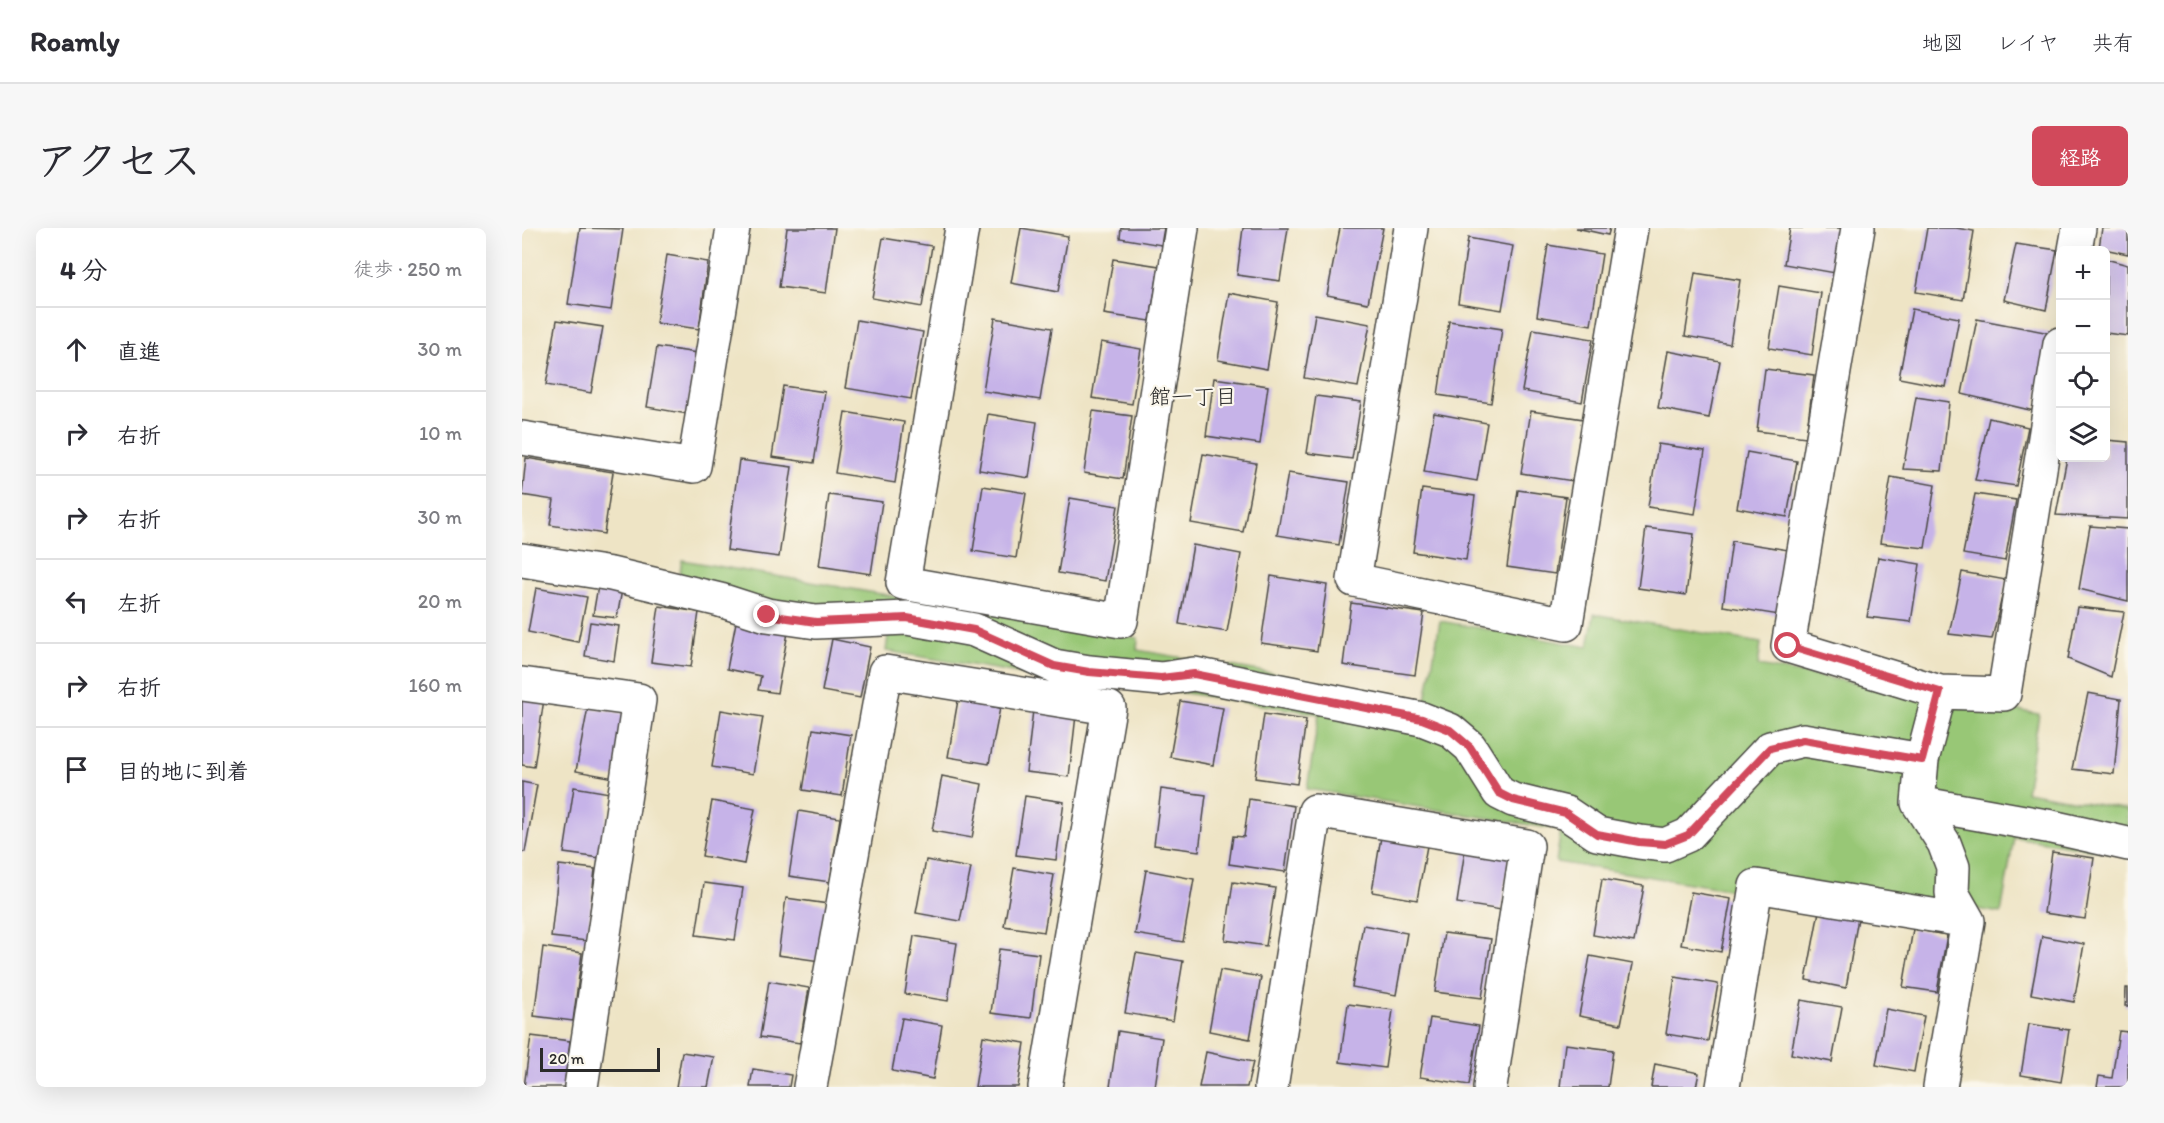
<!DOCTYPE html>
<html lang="ja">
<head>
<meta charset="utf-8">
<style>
  :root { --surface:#fff; --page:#f7f7f7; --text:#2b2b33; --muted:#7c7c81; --line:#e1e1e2; --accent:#d1495b }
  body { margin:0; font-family:Itim,"Klee One",sans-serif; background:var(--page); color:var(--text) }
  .controls { position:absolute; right:18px; top:18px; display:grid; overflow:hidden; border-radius:9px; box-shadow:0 6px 24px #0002 }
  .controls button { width:54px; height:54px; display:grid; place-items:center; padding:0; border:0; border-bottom:2px solid var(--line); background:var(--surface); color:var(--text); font:30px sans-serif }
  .scale { position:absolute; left:18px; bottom:15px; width:120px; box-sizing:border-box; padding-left:6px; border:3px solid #2b2b2b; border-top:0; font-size:16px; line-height:21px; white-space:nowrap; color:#2b2b2b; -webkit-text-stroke:4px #fbf7ec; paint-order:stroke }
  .stop { position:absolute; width:18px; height:18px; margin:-14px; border:4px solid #d1495b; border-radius:50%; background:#fff }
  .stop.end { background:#d1495b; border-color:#fff; box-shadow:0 2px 6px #0008 }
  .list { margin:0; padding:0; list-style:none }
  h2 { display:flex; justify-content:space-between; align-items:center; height:78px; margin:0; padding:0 24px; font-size:26px }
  h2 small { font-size:20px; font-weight:400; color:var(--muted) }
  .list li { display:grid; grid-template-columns:39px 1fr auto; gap:18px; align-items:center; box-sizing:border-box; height:84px; padding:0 24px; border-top:2px solid var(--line) }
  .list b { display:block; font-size:22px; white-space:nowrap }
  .list em { font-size:20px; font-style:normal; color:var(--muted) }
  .icon { flex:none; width:33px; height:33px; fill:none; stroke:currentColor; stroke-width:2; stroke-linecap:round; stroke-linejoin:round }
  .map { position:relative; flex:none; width:1606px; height:859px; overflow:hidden; border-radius:9px }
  header { display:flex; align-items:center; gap:36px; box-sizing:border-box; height:84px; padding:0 30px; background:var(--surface); border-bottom:2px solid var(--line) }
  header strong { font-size:28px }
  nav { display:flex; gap:33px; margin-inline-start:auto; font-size:21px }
  .intro { display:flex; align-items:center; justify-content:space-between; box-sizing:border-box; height:144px; padding:0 36px }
  h1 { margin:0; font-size:42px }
  .button { padding:15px 27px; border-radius:9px; background:var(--accent); color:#fff; font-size:21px; font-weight:700 }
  main { display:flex; gap:36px; padding:0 36px }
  aside { flex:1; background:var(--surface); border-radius:9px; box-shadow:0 6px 24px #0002 }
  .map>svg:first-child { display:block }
</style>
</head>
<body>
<header>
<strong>Roamly</strong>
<nav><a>地図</a><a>レイヤ</a><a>共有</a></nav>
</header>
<div class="intro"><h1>アクセス</h1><a class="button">経路</a></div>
<main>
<aside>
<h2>4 分<small>徒歩 · 250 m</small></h2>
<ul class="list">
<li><svg class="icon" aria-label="ahead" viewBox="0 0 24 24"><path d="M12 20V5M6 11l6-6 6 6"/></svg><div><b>直進</b></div><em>30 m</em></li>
<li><svg class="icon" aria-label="right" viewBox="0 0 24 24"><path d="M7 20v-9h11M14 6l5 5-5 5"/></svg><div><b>右折</b></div><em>10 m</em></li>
<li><svg class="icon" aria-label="right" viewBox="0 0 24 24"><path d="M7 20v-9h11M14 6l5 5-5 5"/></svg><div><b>右折</b></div><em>30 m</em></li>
<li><svg class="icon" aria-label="left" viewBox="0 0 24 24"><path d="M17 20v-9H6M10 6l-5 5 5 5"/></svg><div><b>左折</b></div><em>20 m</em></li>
<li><svg class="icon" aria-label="right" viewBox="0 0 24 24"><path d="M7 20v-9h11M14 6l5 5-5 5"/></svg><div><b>右折</b></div><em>160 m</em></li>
<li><svg class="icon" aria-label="arrive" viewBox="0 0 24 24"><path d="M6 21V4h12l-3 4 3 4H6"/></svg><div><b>目的地に到着</b></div></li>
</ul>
</aside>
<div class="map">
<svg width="1606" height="859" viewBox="0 0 1606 859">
  <rect width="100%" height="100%" fill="#fbf7ec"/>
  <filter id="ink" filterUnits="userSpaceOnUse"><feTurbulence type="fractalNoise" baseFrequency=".0167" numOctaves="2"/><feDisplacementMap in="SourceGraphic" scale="12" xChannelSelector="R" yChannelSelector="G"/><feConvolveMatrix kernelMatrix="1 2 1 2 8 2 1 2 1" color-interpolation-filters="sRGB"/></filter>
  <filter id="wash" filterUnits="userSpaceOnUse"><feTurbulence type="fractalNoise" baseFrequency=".008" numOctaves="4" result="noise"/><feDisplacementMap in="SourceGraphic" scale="24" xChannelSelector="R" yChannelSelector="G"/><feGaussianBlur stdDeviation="1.35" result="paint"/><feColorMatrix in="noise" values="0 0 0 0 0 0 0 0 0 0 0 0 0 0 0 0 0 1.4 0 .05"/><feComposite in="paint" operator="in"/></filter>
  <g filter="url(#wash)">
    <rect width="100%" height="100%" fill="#eee4c5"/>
    <path fill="#98c776" stroke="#627950" stroke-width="1.5" d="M160,332l456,78 -1,12 289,50 14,-79 148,26 6,-33 167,29 -3,23 281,48 -13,78 102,18v45l-114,-18 -13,76 -257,-41 -4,19 -184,-29 5,-32 -254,-41 12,-75 -197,-31 -2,7 -234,-39 2,-15 -366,-61 157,2z"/>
    <g id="blocks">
      <path fill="#c6b3e8" d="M58,0l43,1 -12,81 -43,-6z
        M265,0h48l-9,65 -47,-6z
        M499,0l47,8 -10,56 -47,-9z
        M599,0h43l-3,17 -41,-7z
        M721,0h45l-8,53 -43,-6z
        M818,0h43l-15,75 -41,-8z
        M1054,0h34l-2,7z
        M1268,0h52l-7,45 -51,-9z
        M1405,0h29l18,3 -11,69 -47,-8z
        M1580,0h26v26l-29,-6z
        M361,10l49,8 -10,61 -50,-9z
        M946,10l45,8 -11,64 -44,-7z
        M1494,16l41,6 -11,60 -42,-10z
        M1026,17l54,9 -11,71 -54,-9z
        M145,27l41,7 -9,67 -43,-6z
        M591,31l46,7 -9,55 -46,-7z
        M1584,31l22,6v71l-22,-3z
        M1173,45l45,7 -10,64 -45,-8z
        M1257,58l42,7 -9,62 -43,-7z
        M707,65l49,9 -11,67 -49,-9z
        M1390,81l47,9 -13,69 -47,-9z
        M793,86l55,10 -12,63 -54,-9z
        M473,90l57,10 -12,72 -57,-9z
        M1455,91l73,14 -16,78 -72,-17z
        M35,92l46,7 -12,66 -45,-8z
        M335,92l66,12 -12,67 -66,-11z
        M927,93l53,8 -11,74 -53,-8z
        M1011,101l60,10 -11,63 -60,-11z
        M579,114l40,7 -9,55 -40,-6z
        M135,119l40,6 -10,61 -40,-7z
        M1146,123l52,10 -11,57 -51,-10z
        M1243,141l49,6 -8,62 -49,-6z
        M692,150l54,8 -8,58 -54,-8z
        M261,158l42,6 -11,71 -42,-6z
        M794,168l45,6 -9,57 -45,-6z
        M1394,169l33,5 -7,69 -39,-2z
        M571,183l39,5 -9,63 -39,-6z
        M1009,183l52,8 -10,62 -52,-8z
        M323,184l59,10 -9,61 -60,-10z
        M912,185l53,10 -10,58 -53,-9z
        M466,186l49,8 -8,56 -50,-8z
        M1467,190l39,9 -12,59 -41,-6z
        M1584,212l22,2v77l-72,-4 11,-57h39z
        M1136,216l47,7 -10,63 -47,-7z
        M1225,224l50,9 -10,56 -50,-9z
        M681,226l53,9 -13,69 -52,-9z
        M4,230l87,14 -9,62 -54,-9 4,-25 -32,-5z
        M217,232l53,7 -13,90 -52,-7z
        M766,245l61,9 -10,63 -62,-10z
        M1369,249l44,8 -10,63 -45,-5z
        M461,258l43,7 -10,65 -43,-7z
        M900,261l53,7 -9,64 -53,-8z
        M996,262l48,7 -11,77 -48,-7z
        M1453,266l41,6 -11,61 -42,-7z
        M307,267l53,7 -11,72 -52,-8z
        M548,270l48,8 -13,75 -47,-8z
        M1568,298l38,3v72l-49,-12z
        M1124,300l48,6 -8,61 -48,-7z
        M1210,313l57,9 -10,65 -56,-9z
        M671,317l48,9 -14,78 -48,-8z
        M1356,329l42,7 -9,58 -44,-5z
        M1440,344l44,8 -14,59 -43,-5z
        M749,348l56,9 -10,66 -56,-8z
        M77,352l24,4 -6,34 -24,-3z
        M14,360l51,9 -9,45 -50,-10z
        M829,375l73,10 -9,62 -72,-10z
        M137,378l40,6 -8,55 -40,-5z
        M1555,379l47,5 -13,65 -43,-18z
        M215,389l52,10 -12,66 -19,-3 3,-14 -34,-7z
        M68,394l29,4 -5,35 -29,-5z
        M310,411l38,8 -10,51 -38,-7z
        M1566,465l33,6 -7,75 -42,-5z
        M0,467l22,4 -10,68 -12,-2z
        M436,472l42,8 -11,56 -41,-7z
        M658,473l43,7 -10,57 -43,-8z
        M66,479l38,7 -12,64 -38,-7z
        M199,482l42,7 -10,57 -41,-7z
        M511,482l43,5 -7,62 -43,-5z
        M742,486l42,6 -9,64 -42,-6z
        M291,501l38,6 -9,61 -39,-6z
        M420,548l40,8 -10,54 -40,-7z
        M0,554l15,3 -12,67h-3z
        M52,559l36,6 -10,65 -36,-5z
        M639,561l45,6 -7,56 -45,-6z
        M503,568l39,6 -8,58 -40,-5z
        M727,571l45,7 -9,66 -56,-8 4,-28 11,1z
        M190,573l43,8 -11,55 -42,-8z
        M277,583l41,7 -10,64 -41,-6z
        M859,609l46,9 -10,54 -45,-8z
        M944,615l44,7 -9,60 -44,-7z
        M1530,624l42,6 -9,61 -41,-6z
        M404,632l45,8 -11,53 -44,-8z
        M37,637l36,4 -8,72 -36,-4z
        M492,640l40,7 -10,57 -40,-6z
        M624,642l48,9 -11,63 -48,-8z
        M1080,651l42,7 -10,56 -41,-7z
        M711,654l42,6 -9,58 -41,-6z
        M182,655l39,5 -8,52 -39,-5z
        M1169,664l40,7 -10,53 -40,-7z
        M264,670l42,6 -8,57 -42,-6z
        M1297,683l39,7 -12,70 -40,-8z
        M841,697l44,8 -11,62 -44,-8z
        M1391,701l34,6 -10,57 -34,-5z
        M922,705l47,6 -9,59 -47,-6z
        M392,708l43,7 -9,58 -43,-7z
        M1520,708l42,8 -10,58 -43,-8z
        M21,719l39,6 -9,68 -39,-5z
        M477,721l40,5 -8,64 -40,-5z
        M614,725l47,8 -10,60 -48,-8z
        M1068,728l43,8 -12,60 -42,-8z
        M698,742l41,7 -11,62 -41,-8z
        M1153,749l43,7 -10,57 -42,-7z
        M247,753l40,7 -9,55 -40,-6z
        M1604,760h2v18h-3z
        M1279,772l41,7 -10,55 -41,-8z
        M826,776l45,6 -8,58 -45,-6z
        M1364,781l38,7 -10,56 -38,-7z
        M380,790l40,7 -9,54 -41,-8z
        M908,790l49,8 -10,59 -49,-8z
        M1507,796l40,6 -8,52 -40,-7z
        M596,803l44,7 -7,49h-45z
        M1597,803l9,1v55h-31l2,-11 13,2z
        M9,808l39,5 -6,46h-40z
        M461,808l42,7 -7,44h-43z
        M1043,816l48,6 -5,37h-48z
        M160,824l32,5 -6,30h-32z
        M684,824l47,10 -6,25h-48z
        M1133,836l44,9 -3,14h-45z
        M231,841l38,6 -2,12h-39z"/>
    </g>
  </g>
  <g filter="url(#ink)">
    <use href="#blocks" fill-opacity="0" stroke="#484742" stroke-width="1.5"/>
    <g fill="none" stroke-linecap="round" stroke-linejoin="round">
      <g stroke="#484742" stroke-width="36">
        <path id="minor" d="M440,0l-59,355 218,38 61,-393
          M889,0l-57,352 212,44 65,-396
          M1336,0l-70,418 152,46 64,2 56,-350
          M1553,22l4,-22
          M0,210l172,28 39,-238
          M0,332l89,14 109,26 47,15 49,7 91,-4 67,12 80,36 35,6 72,7 33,-5 228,45 28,11 20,17 29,46 14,7 53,13 31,21 42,8 26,3 23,-10 82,-87 33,-8 119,20
          M0,456l117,16 -58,387
          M1418,464l-18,68 -4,43 26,40 9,24 -1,26 16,28
          M1396,575l134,24 76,17
          M288,859l75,-415 224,36 -64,379
          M749,859l44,-276 212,35 -37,241
          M1201,859l33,-201 212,35 -28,166"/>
      </g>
      <use href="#minor" stroke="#fff" stroke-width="33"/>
    </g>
  </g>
  <g fill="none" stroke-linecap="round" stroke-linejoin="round" filter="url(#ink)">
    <path stroke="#d1495b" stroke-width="8" d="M245,387l49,7 91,-4 67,12 80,36 35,6 72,6 33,-4 228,45 28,11 20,17 29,46 14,7 53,13 31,21 42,8 26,2 23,-9 82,-87 33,-8 119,20 18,-68 -152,-46"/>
  </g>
  <g text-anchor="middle" stroke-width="4.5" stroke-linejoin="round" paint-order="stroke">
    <g font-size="22" fill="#2b2b2b" stroke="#fbf7ec">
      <text x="671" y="176">館一丁目</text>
    </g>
  </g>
</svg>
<div class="controls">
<button>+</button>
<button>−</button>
<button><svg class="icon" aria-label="locate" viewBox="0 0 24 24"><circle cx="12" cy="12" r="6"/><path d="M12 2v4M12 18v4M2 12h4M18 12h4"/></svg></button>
<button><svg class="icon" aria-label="layers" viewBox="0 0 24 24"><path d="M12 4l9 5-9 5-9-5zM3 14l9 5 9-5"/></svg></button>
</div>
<div class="scale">20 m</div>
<div class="stop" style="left:1266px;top:418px"></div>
<div class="stop end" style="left:245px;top:387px"></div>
</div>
</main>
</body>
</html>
